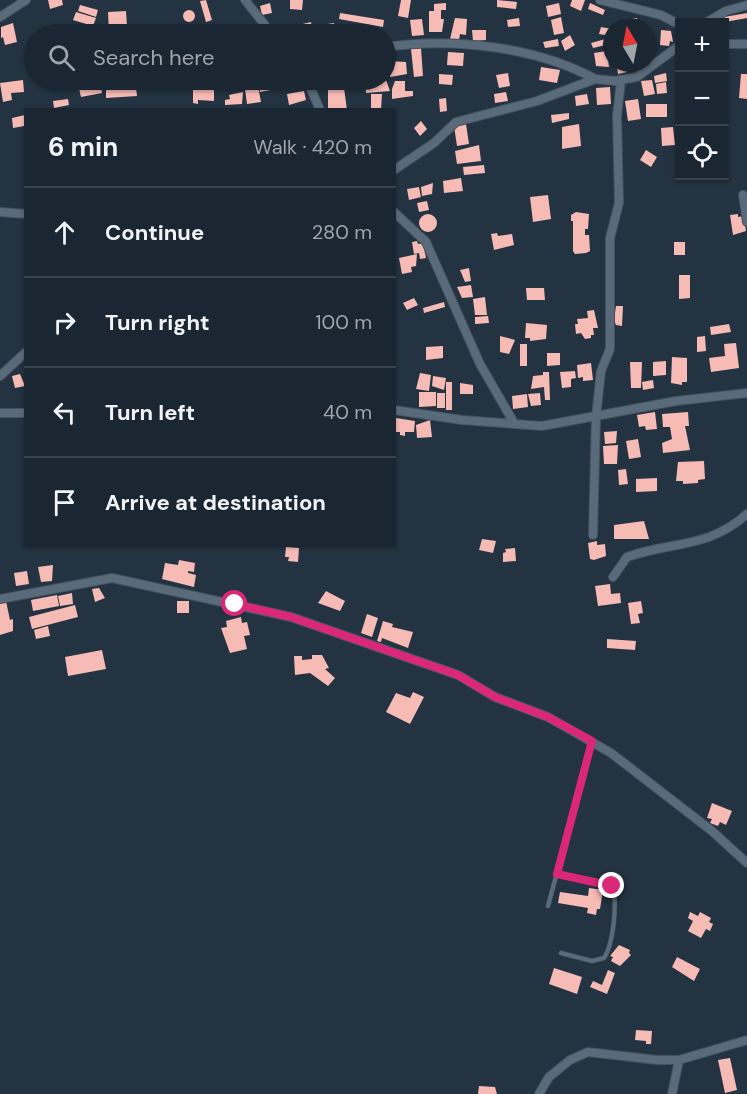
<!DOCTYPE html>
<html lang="en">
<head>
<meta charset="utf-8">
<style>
  :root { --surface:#1a2631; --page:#232e39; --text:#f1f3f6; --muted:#9fa5ab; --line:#38434d }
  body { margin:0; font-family:"DM Sans",sans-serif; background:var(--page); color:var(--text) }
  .controls { position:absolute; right:18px; top:18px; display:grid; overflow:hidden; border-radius:0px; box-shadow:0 2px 4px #0004 }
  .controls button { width:54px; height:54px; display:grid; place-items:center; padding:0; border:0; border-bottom:2px solid var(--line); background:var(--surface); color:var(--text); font:30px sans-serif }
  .compass { position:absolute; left:603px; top:18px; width:54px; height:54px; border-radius:50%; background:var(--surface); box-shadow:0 2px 4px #0004; rotate:350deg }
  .stop { position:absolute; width:18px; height:18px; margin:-14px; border:4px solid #db2777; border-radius:50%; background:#fff }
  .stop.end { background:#db2777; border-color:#fff; box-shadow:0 2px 6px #0008 }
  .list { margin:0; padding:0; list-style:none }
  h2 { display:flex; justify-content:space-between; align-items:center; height:78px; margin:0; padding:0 24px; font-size:26px }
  h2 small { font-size:20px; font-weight:400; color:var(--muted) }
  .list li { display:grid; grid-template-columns:39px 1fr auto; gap:18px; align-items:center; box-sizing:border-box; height:90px; padding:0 24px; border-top:2px solid var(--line) }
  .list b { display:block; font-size:22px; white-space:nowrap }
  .list em { font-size:20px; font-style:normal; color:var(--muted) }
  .icon { flex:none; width:33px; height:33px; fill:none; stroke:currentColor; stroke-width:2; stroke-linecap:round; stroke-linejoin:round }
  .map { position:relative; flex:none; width:747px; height:1094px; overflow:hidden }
  .search { position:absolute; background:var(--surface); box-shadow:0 2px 4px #0004; left:24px; top:24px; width:372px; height:66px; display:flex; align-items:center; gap:15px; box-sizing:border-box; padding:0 21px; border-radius:33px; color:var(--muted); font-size:22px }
  .panel { position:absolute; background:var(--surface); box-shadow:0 2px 4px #0004; left:24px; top:108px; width:372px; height:438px; border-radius:0px }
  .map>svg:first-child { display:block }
</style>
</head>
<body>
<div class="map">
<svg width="747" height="1094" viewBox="0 0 747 1094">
  <rect width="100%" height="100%" fill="#233341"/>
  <path fill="#f7bbb5" d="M48,0h14l1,5 -13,4z
    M206,0l6,20 -6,2 -6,-21z
    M290,0h13l-1,10 -12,-1z
    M401,0h10l-3,18 -10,-2z
    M497,0l20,2 -1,7 -19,-2z
    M572,0h13l-4,11 -11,-5z
    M270,3l2,10 -10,2 -2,-9z
    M446,3v7h-5v9h3l-2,13h-13v-21h5v-7z
    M559,3l2,11 -13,3 -2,-11z
    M590,3l15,7 -2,5 -15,-6z
    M80,5l18,5 -2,7 -18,-6z
    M183 16a6 6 0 1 1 12 0a6 6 0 1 1-12 0Z
    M126,11l1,15h-3v5l-15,2 -1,-21z
    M76,12l20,6 -3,8 -20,-6z
    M340,13l44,7 -1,7 -44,-8z
    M747,13v5l-22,4 -1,-5z
    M561,17l3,16 -10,2 -3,-15z
    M455,18l12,1 -1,16 -6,-1 -1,6 -9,-1z
    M519,18l1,8 -12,1 -1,-7z
    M637,18l1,6h-4l1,3h-11l-1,-8z
    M422,19l2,16 -12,1 -2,-16z
    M311,22l2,12h-25l-1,-3 7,-1v-4z
    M13,23l4,19 -12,3 -2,-8 -2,1v-11z
    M334,23l2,10 -5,1 -1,-4 -15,4 -1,-8z
    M601,27l11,2v7l-13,-2z
    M472,30h14v10l-13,1z
    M661,30l10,1 2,11 -3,-1 -1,5 -9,-1z
    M570,35l5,10 -10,6 -4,-10z
    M609,38l1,6 -17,4 -2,-5z
    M558,39l1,7 -14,2 -2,-6z
    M421,48l2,28 -9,1 -3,-28z
    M607,51l2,16 -13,-1 -2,-13z
    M448,52l16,1 -1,13 -16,-1z
    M388,61l18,1 1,12 -17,3z
    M620,63h19v2l-13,3 1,4 -9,2 -1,-7 3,-1z
    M541,67l19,3 -3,13 -18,-3z
    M508,73l2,13 -11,2 -3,-13z
    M666,73l1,8 -12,2 -1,-7z
    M439,74l14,1 -1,10 -13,-1z
    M741,74h6v25l-8,-1z
    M23,80l1,12 -13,1 1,7 -9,2 -3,-19z
    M77,80h23l2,13 -21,4z
    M114,80h30v7l-30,1z
    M258,80h21l2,8 -21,4z
    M318,80h24l1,5 -23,4z
    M365,80h21l4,11 -24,2z
    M652,80l3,14 -11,2 -3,-15z
    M395,81h10v10h8v5l-21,3v-10z
    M666,82l1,11 -10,1 -1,-10z
    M258,86l3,16 -14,2 -2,-15z
    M610,87l1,17 -14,1 -1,-17z
    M136,88l1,8 -31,2v-8z
    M207,88h7v13l-16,-1v4l-5,-1v-13h13z
    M344,88l3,22 -19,-2v-18z
    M304,91l2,9 -17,5 -2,-11z
    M243,92l-1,12 -17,1v-5l5,-1 -1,-4z
    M506,92l2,9 -13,2 -1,-9z
    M371,94h11l-1,16h-10z
    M587,94l2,10 -13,2 -1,-10z
    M446,98l1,13 -7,1 -1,-13z
    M68,99l1,6 -15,3 -1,-7z
    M638,99l3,20 -13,2 -3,-20z
    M646,104h21v13h-21z
    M569,113v6l-17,4 -1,-8z
    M25,115l-1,11 -11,2 -1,-10z
    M421,121l6,8 -7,7 -6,-8z
    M466,124l3,20 -12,2 -3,-20z
    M579,124l2,22 -19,3v-22z
    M673,127l2,18 -13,1 -1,-18z
    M479,145l2,16 -24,3 -2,-13z
    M646,150l11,7 -6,10 -11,-7z
    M484,165l1,8 -21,2 -1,-8z
    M461,178l2,13 -19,2 -1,-12z
    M433,183l-1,11 -10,2 -1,-9z
    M419,187l2,10 -12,3 -2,-11z
    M548,195l3,24 -18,3 -3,-25z
    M427,201l2,9 -10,2 -2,-9z
    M576,212l13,2 -1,15h-3v6h4l1,16 -4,2 -11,1 -2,-3v-30h-2v-6z
    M738,214v3l6,-1 2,15 -13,4 -3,-20z
    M419 223a9 9 0 1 1 18 0a9 9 0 1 1-18 0Z
    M497,233l1,3 14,-2 2,11 -20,5 -3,-16z
    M417,241l1,3 5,-1 3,15 -6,1 -1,-6 -5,1 -2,-12z
    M674,242h11v13h-11z
    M417,254l-1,12 -5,1 1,5 -10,2 -3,-16z
    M469,268l2,13 -6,1 -5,-12z
    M679,275h11v23l-11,1z
    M471,285l2,12 -11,1 -5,-11z
    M526,288h18l1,12h-18z
    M485,297l2,18h-12l-2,-16z
    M414,298l4,7 -11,5 -4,-7z
    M444,302l1,5 -21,6 -1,-5z
    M616,306h7l-1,20 -6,-1 -2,-5z
    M594,310l4,18h-5l1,7h-3v3l-6,1 -4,-6 -5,1 -1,-10h3l-1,-5 11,-1 -1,-7z
    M488,316l1,7 -14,1v-7z
    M526,323l21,2 -1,14 -16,2v-3h-5z
    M729,324l2,8 -20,3 -1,-8z
    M500,336l8,2 -2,9 2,-9 7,2 -6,14 -9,-2z
    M705,336l1,15 -9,1v-15z
    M736,343l3,25 -28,4 -2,-14 16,-2 -1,-12z
    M520,344h7v22h-7z
    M443,346v12l-17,2v-13z
    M547,353h13v12l-13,1z
    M672,357l15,1v24h-5v3l-11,-2z
    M666,361v14l-13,1v-14z
    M630,362h12l-1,26h-10z
    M591,363l2,17 -10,1v-4l-5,1 -1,-13z
    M575,371l1,7 -5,1v8l-9,1 -2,-16z
    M543,372h6l1,28h-5l-1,-13 -13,2 2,-13 10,-1z
    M420,373l11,2 -2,16 -13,-2z
    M20,374l5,12 -10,2 -3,-12z
    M433,376l13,2 -2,12 -12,-4z
    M653,380l1,8 -11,2 -1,-8z
    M446,382h6v28h-6z
    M460,383l13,2v9h-13z
    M419,392h17v14l-17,1z
    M437,393h8v15h-8z
    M540,393l1,12 -10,1 -3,-12z
    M527,394l1,13 -15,2 -1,-13z
    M655,412l2,17 -11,1 -1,-4 -6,1 -2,-12z
    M688,412l1,14h-4l5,24 -27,3 -1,-10 10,-4 -2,-12h-7l-1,-13z
    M396,418l19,3 -1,11h-9v4l-5,-1v-3h-5z
    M430,420l2,17 -15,1 -1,-13z
    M617,431l-1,12 -11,1 -1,-12z
    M638,439l3,18 -12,2 -3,-18z
    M618,445l-1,19h-13l-1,-18z
    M704,461l1,18 -7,1v3l-15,1v-3h-7l2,-19z
    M626,469l2,15 -9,1 -1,-15z
    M657,478v13l-21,1v-13z
    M644,521l5,18h-35v-14z
    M482,539l14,2 -3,12 -14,-3z
    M597,541v4l8,-1 1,12 -12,4 -4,-1 -2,-16z
    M286,547l13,1 -1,14 -10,-1 1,-4h-4z
    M515,548l1,13 -13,1v-9l3,-1 -1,-3z
    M179,560l16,3 -1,9 -6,-1v2l8,2 -2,12 -32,-8 3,-16 13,2z
    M53,565l-1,16 -11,1 -3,-15z
    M27,571l2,13 -13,2 -2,-13z
    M610,584l1,10 9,-1 1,10 -23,3 -3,-20z
    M99,588l6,10 -10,4 -3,-13z
    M326,591l19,10 -5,10 -22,-8z
    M72,593l1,11 -13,2 -2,-10z
    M57,595l2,11 -26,5 -2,-11z
    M6,601l4,19 3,-1v12l-13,4v-32z
    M177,601h12v12h-12z
    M641,601l2,12 -5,1 2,9 -9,1 -3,-21z
    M75,605l3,12 -46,12 -3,-12z
    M367,614l11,4 -6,19 -11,-4z
    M241,617l1,6 5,-1 3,13 -6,1 3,13 -17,4 -9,-25 6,-1 -1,-6z
    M383,621l10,3 -1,3 21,5 -5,16 -26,-10 -1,4 -4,-1z
    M48,626l2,10 -14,3 -2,-9z
    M607,639l29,2 -1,9 -28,-2z
    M102,650l4,19 -38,7 -3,-19z
    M312,655h10l7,13 -4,1 10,9 -7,8 -18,-13 -15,2 -1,-19h8v4l10,-1z
    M413,692l11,5 -14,27 -24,-12 10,-19 14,5z
    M712,803l20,8 -6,14 -6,-3 -2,4 -8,-3 2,-4 -5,-1z
    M589,888l14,2 -3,19h-3l-1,6 -9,-2 1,-5 -30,-5 2,-11 28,4z
    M690,912l8,4 2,-4 11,6 -2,4 4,2 -3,7 -4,-2 -5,9 -13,-7 5,-10 -5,-3z
    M619,945l11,5 -1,3 2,2 -11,11 -9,-5 2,-4 -3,-1z
    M677,957l23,12 -6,12 -22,-14z
    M554,968l28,9 -5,17 -28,-10z
    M608,970l7,3 -8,21 -17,-7 3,-6 9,4z
    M636,1030l16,1 -1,13h-5v-3l-11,-1z
    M730,1058l7,32 -12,3 -7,-33z
    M479,1086l16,1 2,7h-19z"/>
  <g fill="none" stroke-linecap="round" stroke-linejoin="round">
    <g stroke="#45525e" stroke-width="5">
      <path id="service" d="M557,874l51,9 4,3c6,16 1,59 -8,72l-12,3 -31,-8
        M548,906l44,-164"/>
    </g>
    <g stroke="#45525e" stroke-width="10">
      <path id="minor" d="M245,0l27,34
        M600,0l61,15 19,10
        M0,17l26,-17
        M707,22l19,-11 21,-6
        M724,44h23
        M386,47c65,-10 151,0 209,32
        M307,80l13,30
        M394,170l40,-27 22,-21 81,-21 58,-22 20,2 22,-4 43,-32
        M743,195l4,27
        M0,212l26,2
        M394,212l32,30 54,122 34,59
        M0,376l26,-24
        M394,410l68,10 80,6 134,-25 71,-8
        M0,413h26
        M593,535l3,-118 5,-46 9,-22v-111l9,-35 -2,-87 4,-36
        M613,577l14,-20c45,-16 81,-8 120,-43
        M0,599l112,-21 179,39 167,58 37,22 53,20 63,36 101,78 35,32
        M539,1094l10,-17 21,-17 18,-8 69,8h22
        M672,1094l7,-34 68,-20"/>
    </g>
    <use href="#service" stroke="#596a7a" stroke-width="4"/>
    <use href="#minor" stroke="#596a7a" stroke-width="8"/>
  </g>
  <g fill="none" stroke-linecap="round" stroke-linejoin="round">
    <path stroke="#db2777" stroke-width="8" d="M235,604l56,13 167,58 37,22 53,20 44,24 -35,133 55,12"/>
  </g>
</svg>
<div class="controls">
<button>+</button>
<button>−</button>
<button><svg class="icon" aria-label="locate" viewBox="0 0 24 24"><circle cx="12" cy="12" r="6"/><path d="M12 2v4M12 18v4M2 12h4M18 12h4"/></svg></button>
</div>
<svg class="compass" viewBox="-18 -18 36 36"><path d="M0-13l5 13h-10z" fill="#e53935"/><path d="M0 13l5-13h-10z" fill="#9fa5ab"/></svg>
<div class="stop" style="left:235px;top:604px"></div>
<div class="stop end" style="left:612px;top:886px"></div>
<div class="search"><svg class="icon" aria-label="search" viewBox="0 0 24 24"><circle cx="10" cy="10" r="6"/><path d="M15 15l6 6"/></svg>Search here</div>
<section class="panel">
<h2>6 min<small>Walk · 420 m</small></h2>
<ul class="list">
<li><svg class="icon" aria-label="ahead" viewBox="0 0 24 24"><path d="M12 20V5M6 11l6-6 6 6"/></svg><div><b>Continue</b></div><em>280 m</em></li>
<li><svg class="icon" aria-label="right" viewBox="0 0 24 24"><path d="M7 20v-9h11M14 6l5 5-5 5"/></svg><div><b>Turn right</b></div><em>100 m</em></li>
<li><svg class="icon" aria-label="left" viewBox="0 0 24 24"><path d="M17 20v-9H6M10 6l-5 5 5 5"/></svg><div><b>Turn left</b></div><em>40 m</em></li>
<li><svg class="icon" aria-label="arrive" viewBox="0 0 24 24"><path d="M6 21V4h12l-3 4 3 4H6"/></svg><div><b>Arrive at destination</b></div></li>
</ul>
</section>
</div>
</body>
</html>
